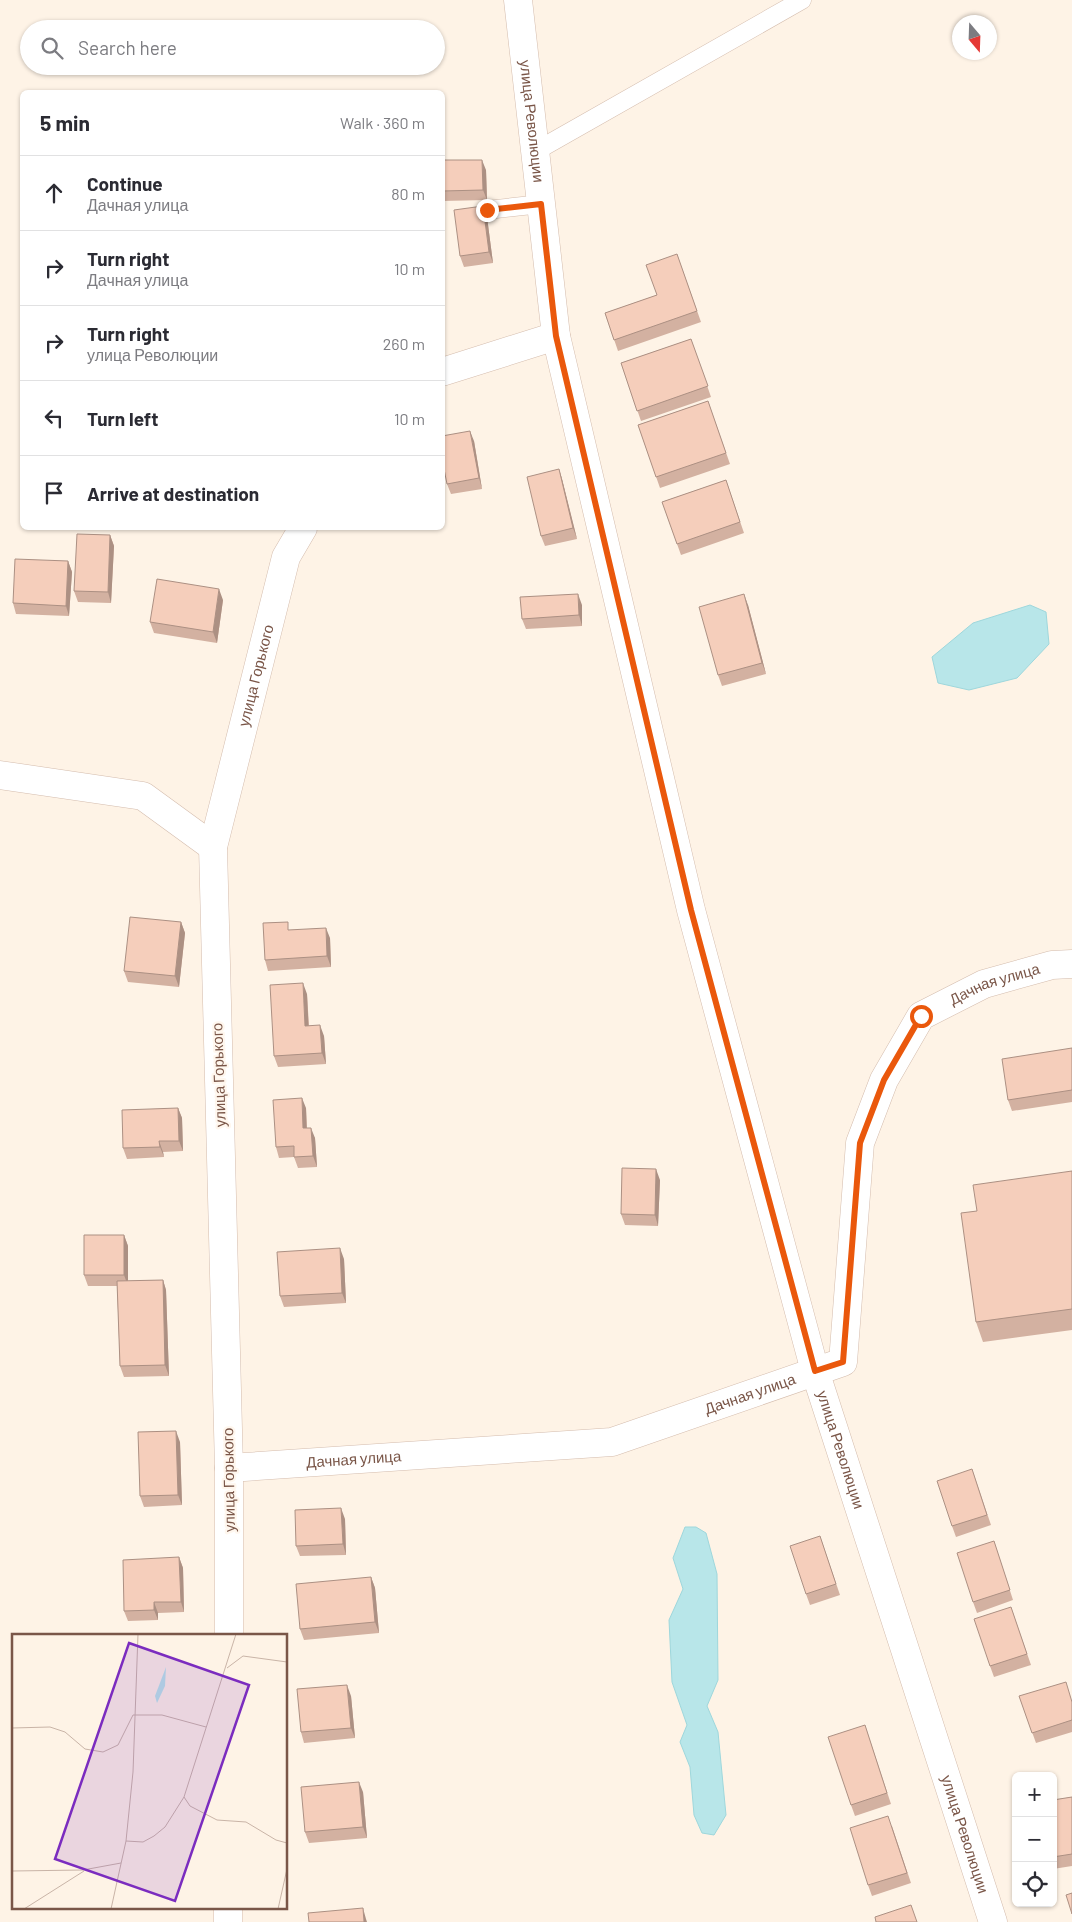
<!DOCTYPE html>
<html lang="en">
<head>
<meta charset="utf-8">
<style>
  :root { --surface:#fff; --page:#f7f7f7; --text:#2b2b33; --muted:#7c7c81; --line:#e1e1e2 }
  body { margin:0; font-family:Barlow,sans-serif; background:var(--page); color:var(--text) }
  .controls { position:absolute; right:15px; bottom:15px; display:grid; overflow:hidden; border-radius:8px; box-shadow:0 1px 4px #0004 }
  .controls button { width:45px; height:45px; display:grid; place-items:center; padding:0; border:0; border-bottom:1px solid var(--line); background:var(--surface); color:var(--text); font:25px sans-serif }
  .compass { position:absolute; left:952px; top:15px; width:45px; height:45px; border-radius:50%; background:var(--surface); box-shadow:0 1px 4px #0004; rotate:161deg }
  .stop { position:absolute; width:15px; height:15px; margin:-11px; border:4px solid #ea580c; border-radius:50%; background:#fff }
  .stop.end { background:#ea580c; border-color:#fff; box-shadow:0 1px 5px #0008 }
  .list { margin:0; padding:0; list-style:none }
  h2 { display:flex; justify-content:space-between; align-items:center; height:65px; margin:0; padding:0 20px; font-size:21px }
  h2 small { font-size:16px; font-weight:400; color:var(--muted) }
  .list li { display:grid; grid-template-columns:32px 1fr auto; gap:15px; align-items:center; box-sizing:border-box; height:75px; padding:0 20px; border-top:1px solid var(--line) }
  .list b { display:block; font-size:19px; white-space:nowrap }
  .list p { margin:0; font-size:16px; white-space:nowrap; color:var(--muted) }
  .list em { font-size:16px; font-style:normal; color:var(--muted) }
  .icon { flex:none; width:28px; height:28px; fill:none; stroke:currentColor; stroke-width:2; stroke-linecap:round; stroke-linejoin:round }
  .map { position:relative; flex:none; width:1072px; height:1922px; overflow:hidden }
  .search { position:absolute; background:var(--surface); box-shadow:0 1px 4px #0004; left:20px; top:20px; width:425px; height:55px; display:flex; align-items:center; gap:12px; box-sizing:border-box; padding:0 18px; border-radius:28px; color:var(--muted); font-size:19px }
  .panel { position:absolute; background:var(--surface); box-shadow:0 1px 4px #0004; left:20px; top:90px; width:425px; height:440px; border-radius:8px }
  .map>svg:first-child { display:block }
</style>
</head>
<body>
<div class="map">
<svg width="1072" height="1922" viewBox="0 0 1072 1922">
  <rect width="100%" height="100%" fill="#fef3e6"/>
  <path fill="#b8e6e9" stroke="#9ed7dc" d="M1030,605l16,7 3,32 -32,34 -48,12 -31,-7 -6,-26 41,-34z
    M685,1527h11l10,6 11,41 1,106 -11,26 11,26 8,83 -12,20 -12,-2 -8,-18 -4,-48 -10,-25 7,-17 -15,-43 -3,-62 14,-31 -10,-31z"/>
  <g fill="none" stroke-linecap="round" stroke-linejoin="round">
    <g stroke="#d4bcad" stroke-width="19">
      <path id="lane" d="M536,151l266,-151
        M487,210l54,-6"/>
    </g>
    <g stroke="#d4bcad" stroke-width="29">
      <g id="street">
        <path id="s1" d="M518,0l38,336 135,574 124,461 178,551"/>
        <path d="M442,372l114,-36"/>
        <path d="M0,775l143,21 70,51"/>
        <path id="s2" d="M229,1468l383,-26 231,-80 17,-219 24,-63 37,-64 63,-32 68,-19 20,-1"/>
        <path id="s3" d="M229,1636v-168l-16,-621 73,-290 17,-29"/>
        <path d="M228,1922v-14"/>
      </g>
    </g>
    <use href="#lane" stroke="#fff" stroke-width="18"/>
    <use href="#street" stroke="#fff" stroke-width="28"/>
  </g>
  <path fill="#d3b1a1" d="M442,160l44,10 1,30 -45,1z
    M483,206l4,11 6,46 -29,4 -4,-11z
    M677,254l24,68 -83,29 -13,-38 52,-18z
    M691,339l20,58 -70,24 -20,-58z
    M708,401l22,63 -70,24 -22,-63z
    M474,441l8,48 -31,5 -4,-10z
    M559,469l3,10 15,60 -32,7 -4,-10z
    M726,480l18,53 -63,22 -19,-53z
    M110,535l4,11 -3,57 -33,-1 -4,-11z
    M68,561l4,11 -3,44 -53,-2 -3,-11z
    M223,600l-6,43 -63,-10 -4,-11z
    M582,605v21l-56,3 -4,-10z
    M748,605l18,69 -44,12 -4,-11z
    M181,922l4,11 -6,54 -51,-5 -4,-11z
    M330,938l1,29 -63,4 -3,-11z
    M307,994l2,32 15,10 2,28 -48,3 -4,-11z
    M1072,1048v54l-60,9 -4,-11z
    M178,1108l4,10 1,33 -20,1 1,5 -37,2 -4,-11z
    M306,1108l1,20 8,10 2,29 -19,1 -4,-11 -15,1 -3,-11z
    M1072,1171v159l-89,12 -7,-20 1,-111z
    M660,1180l-2,46 -33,-1 -4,-11z
    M124,1235l4,11v35l35,-1 3,10 3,86 -45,1 -4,-11 -3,-80h-29l-4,-11z
    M344,1259l2,44 -62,4 -4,-11z
    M180,1442l2,63 -38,2 -4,-11z
    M972,1469l19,56 -35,12 -4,-11z
    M345,1519l1,36 -46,1 -4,-10z
    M820,1536l20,59 -30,10 -4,-11z
    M994,1541l19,59 -36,13 -4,-11z
    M179,1557l4,11 1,44 -26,1v7l-30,1 -4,-10z
    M371,1577l4,11 4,45 -75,7 -4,-11z
    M1011,1607l20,58 -37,12 -4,-11z
    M351,1696l4,42 -51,5 -3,-11z
    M1019,1696l53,4v32l-36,11z
    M865,1725l26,79 -36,12 -4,-11z
    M363,1792l4,46 -58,5 -4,-11z
    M1072,1797v69l-19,3v-69z
    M892,1826l19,57 -39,13 -4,-11z"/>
  <path fill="#ac9083" d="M482,160l4,10 1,30 -4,-10z
    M483,206l4,11 6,46 -4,-11z
    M470,431l4,10 8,48 -3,-11z
    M559,469l3,10 15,60 -4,-11z
    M110,535l4,11 -3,57 -3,-11z
    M68,561l4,11 -3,44 -3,-10z
    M219,589l4,11 -6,43 -4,-11z
    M578,594l4,11v21l-3,-11z
    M744,594l4,11 18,69 -4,-11z
    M181,922l4,11 -6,54 -4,-11z
    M326,928l4,10 1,29 -4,-11z
    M303,983l4,11 2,42 -4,-10z
    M320,1025l4,11 2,28 -4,-11z
    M302,1098l4,10 1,31 -4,-11z
    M178,1108l4,10 1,33 -4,-10z
    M311,1128l4,10 2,29 -4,-11z
    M159,1141l4,11 1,5 -4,-10z
    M656,1169l4,11 -2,46 -3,-11z
    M124,1235l4,11v40l-4,-11z
    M340,1248l4,11 2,44 -4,-10z
    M163,1280l3,10 3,86 -4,-11z
    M176,1431l4,11 2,63 -4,-10z
    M341,1508l4,11 1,36 -3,-11z
    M179,1557l4,11 1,44 -3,-10z
    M371,1577l4,11 4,45 -4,-11z
    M154,1602l4,11v7l-4,-10z
    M347,1685l4,11 4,42 -4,-10z
    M359,1782l4,10 4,46 -4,-11z
    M363,1908l3,11 1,3h-3z"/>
  <path fill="#f5cebb" stroke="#ac9083" d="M442,160h40l1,30 -41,1z
    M483,206l6,46 -29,4 -6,-46z
    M677,254l20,57 -83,29 -9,-27 52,-18 -11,-30z
    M691,339l17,47 -71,25 -16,-48z
    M708,401l18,52 -70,24 -18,-52z
    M470,431l9,47 -32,6 -5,-25v-23z
    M559,469l14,59 -32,8 -14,-59z
    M726,480l14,42 -63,22 -15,-42z
    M77,534l33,1 -2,57 -34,-1z
    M15,559l53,2 -2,45 -53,-3z
    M157,579l62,10 -6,43 -63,-10z
    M578,594l1,21 -57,4 -2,-22z
    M744,594l18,69 -44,12 -19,-68z
    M130,917l51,5 -6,54 -51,-5z
    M288,922v8l38,-2 1,28 -62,4 -2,-37z
    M303,983l2,43 15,-1 2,28 -48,3 -4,-71z
    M1072,1048v42l-64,10 -6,-41z
    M302,1098l1,30h8l2,28 -19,1v-11l-18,1 -3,-47z
    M178,1108l1,33h-20l1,6 -37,1 -1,-38z
    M622,1168l34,1 -1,46 -34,-1z
    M1072,1171v138l-96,13 -15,-109 16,-2 -4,-26z
    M84,1235h40v40h-40z
    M340,1248l2,45 -62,3 -3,-44z
    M163,1280l2,85 -45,1 -3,-85z
    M176,1431l2,64 -38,1 -2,-64z
    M972,1469l15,46 -35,11 -15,-45z
    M341,1508l2,36 -47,2 -1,-36z
    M820,1536l16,48 -30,10 -16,-48z
    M994,1541l16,49 -37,12 -16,-49z
    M179,1557l2,45h-27v8l-30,1 -1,-51z
    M371,1577l4,45 -75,7 -4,-45z
    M1011,1607l16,47 -37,12 -16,-47z
    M1066,1682l6,20v18l-40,13 -13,-37z
    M347,1685l4,43 -50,4 -4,-43z
    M865,1725l22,68 -36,12 -23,-68z
    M359,1782l4,45 -58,5 -4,-45z
    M1072,1797v57l-19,3v-57z
    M888,1816l19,57 -39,12 -18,-57z
    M1072,1893v21l-6,-19z
    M911,1905l6,17h-41l-1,-5z
    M363,1908l1,14h-55l-1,-9z"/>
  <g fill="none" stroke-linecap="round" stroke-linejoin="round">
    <path stroke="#ea580c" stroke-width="6" d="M487,210l54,-6 15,132 135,574 124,461 28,-9 17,-219 24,-63 37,-64"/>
  </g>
  <g text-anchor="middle" stroke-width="4.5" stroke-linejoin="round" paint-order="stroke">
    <g font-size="15" fill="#7a5648" stroke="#fff7ee">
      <text dy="5" stroke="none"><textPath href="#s1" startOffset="122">улица Революции</textPath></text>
      <text dy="5" stroke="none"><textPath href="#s3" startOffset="966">улица Горького</textPath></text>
      <text dy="5" stroke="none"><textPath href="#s2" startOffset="1070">Дачная улица</textPath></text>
      <text transform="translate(219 1075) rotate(-92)" y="5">улица Горького</text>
      <text dy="5" stroke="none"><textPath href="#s2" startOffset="530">Дачная улица</textPath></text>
      <text dy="5" stroke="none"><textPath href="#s1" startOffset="1488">улица Революции</textPath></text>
      <text dy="5" stroke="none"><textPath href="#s2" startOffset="125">Дачная улица</textPath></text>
      <text transform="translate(229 1480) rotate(-91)" y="5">улица Горького</text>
      <text dy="5" stroke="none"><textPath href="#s1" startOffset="1892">улица Революции</textPath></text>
    </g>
  </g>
  <g transform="translate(12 1634)">
    <rect width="275" height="275" fill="#fef3e6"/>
    <path d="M154,33l-1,19 -8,17 -2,-7z" fill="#b8e6e9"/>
    <path fill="none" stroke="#c9b4a7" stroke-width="1" d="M215,34l16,-12 44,6M0,94l38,-1 15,5 20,17 18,3 15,-7 15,-30h29l44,12M172,163l6,9 27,14 29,2 30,18 11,3M114,207l17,1 11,-6 11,-9 19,-30 52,-163M0,237l71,-1 38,-7M12,275l60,-38M99,275l15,-68 7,-69 5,-138M266,275l9,-40"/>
    <path fill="#7b2cbf" fill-opacity="0.15" stroke="#7b2cbf" stroke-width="2.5" d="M117,9l120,42 -74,216 -120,-42z"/>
    <rect width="275" height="275" fill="none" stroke="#7a5648" stroke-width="2.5"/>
  </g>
</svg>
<div class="controls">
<button>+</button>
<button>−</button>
<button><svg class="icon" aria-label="locate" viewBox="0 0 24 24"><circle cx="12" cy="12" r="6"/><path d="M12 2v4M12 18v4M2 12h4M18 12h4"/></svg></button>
</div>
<svg class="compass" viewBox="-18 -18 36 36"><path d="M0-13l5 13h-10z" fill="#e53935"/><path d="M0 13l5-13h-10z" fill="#7c7c81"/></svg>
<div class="stop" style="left:921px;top:1016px"></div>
<div class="stop end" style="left:487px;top:210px"></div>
<div class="search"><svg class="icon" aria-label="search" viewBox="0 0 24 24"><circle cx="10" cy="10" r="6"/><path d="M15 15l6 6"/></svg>Search here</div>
<section class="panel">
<h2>5 min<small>Walk · 360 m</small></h2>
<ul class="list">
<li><svg class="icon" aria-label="ahead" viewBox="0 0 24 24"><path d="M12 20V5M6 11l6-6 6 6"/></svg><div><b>Continue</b><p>Дачная улица</p></div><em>80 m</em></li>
<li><svg class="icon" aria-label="right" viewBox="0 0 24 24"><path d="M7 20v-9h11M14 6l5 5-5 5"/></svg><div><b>Turn right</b><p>Дачная улица</p></div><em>10 m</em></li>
<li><svg class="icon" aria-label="right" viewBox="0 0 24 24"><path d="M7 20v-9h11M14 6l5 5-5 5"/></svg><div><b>Turn right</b><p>улица Революции</p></div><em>260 m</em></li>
<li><svg class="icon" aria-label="left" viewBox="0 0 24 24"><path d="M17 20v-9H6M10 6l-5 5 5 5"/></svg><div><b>Turn left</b></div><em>10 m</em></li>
<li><svg class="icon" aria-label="arrive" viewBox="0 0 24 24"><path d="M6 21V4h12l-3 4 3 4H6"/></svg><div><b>Arrive at destination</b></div></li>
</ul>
</section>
</div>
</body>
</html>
